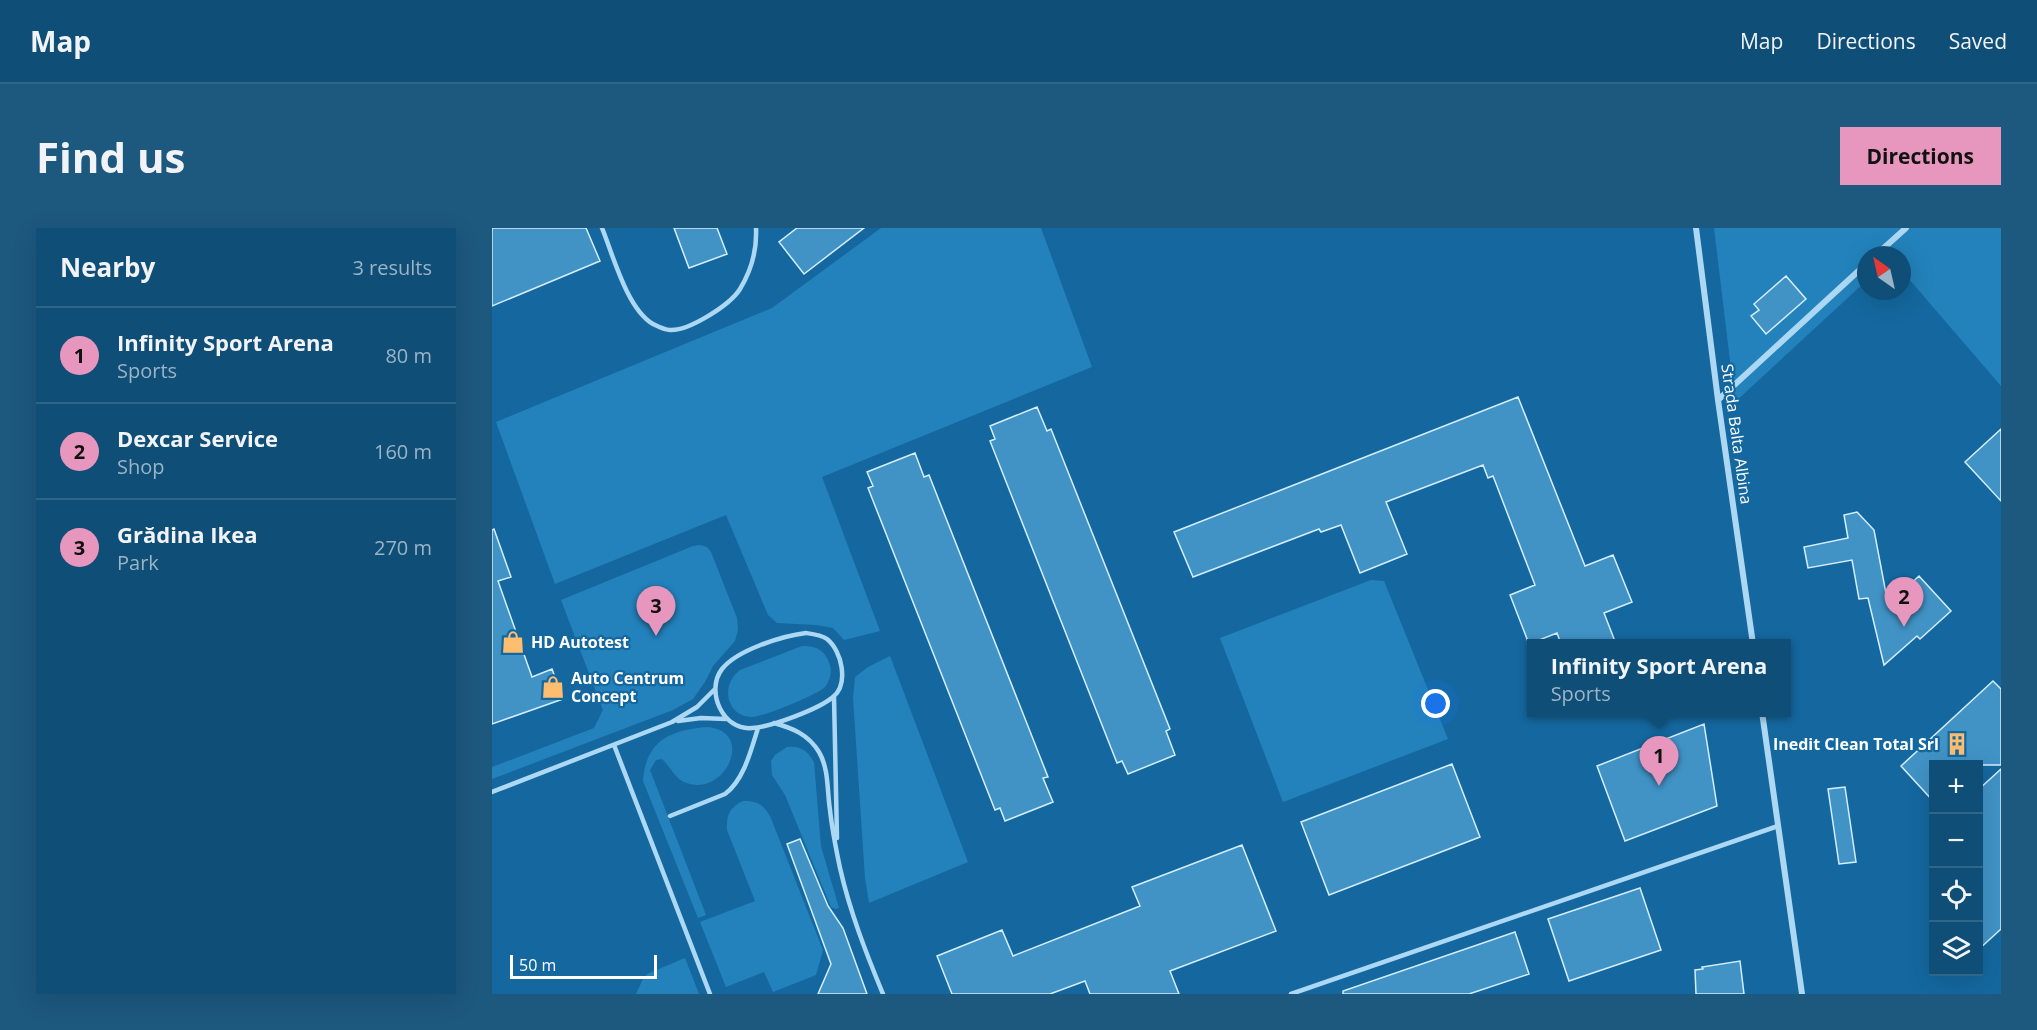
<!DOCTYPE html>
<html lang="en">
<head>
<meta charset="utf-8">
<style>
  :root { --surface:#0f4e77; --page:#1d587f; --text:#f1f3f6; --muted:#9bb4c6; --line:#2f6589; --accent:#e797bd }
  body { margin:0; font-family:"Open Sans",sans-serif; background:var(--page); color:var(--text) }
  .controls { position:absolute; right:18px; bottom:18px; display:grid; overflow:hidden; border-radius:0px; box-shadow:0 6px 24px #0002 }
  .controls button { width:54px; height:54px; display:grid; place-items:center; padding:0; border:0; border-bottom:2px solid var(--line); background:var(--surface); color:var(--text); font:30px sans-serif }
  .compass { position:absolute; left:1365px; top:18px; width:54px; height:54px; border-radius:50%; background:var(--surface); box-shadow:0 6px 24px #0002; rotate:326deg }
  .scale { position:absolute; left:18px; bottom:15px; width:147px; box-sizing:border-box; padding-left:6px; border:3px solid #fff; border-top:0; font-size:16px; line-height:21px; white-space:nowrap; color:#fff; -webkit-text-stroke:4px #14689f; paint-order:stroke }
  .you { position:absolute; left:944px; top:476px; width:21px; height:21px; margin:-15px; border:4px solid #fff; border-radius:50%; background:#1a73e8; box-shadow:0 0 0 9px #1a73e833 }
  .badge { display:grid; place-items:center; width:39px; height:39px; border-radius:50%; background:var(--accent); color:#111; font-size:20px; font-weight:700 }
  .pin { position:absolute; translate:-50% -50px; filter:drop-shadow(0 2px 3px #0008) }
  .pin::after { content:''; position:absolute; top:32px; width:21px; height:18px; background:inherit; clip-path:polygon(0 0,100% 0,50% 100%) }
  .popup { position:absolute; left:1035px; top:411px; width:264px; height:78px; box-sizing:border-box; display:grid; place-content:center; border-radius:0px; background:var(--surface); filter:drop-shadow(0 2px 4px #0005); font-size:20px; white-space:nowrap; color:var(--muted) }
  .popup b { font-size:22px; color:var(--text) }
  .popup::after { content:''; position:absolute; left:50%; top:100%; margin-left:-12px; border:12px solid transparent; border-top-color:var(--surface) }
  .list { margin:0; padding:0; list-style:none }
  h2 { display:flex; justify-content:space-between; align-items:center; height:78px; margin:0; padding:0 24px; font-size:26px }
  h2 small { font-size:20px; font-weight:400; color:var(--muted) }
  .list li { display:grid; grid-template-columns:39px 1fr auto; gap:18px; align-items:center; box-sizing:border-box; height:96px; padding:0 24px; border-top:2px solid var(--line) }
  .list b { display:block; font-size:22px; white-space:nowrap }
  .list p { margin:0; font-size:20px; white-space:nowrap; color:var(--muted) }
  .list em { font-size:20px; font-style:normal; color:var(--muted) }
  .icon { flex:none; width:33px; height:33px; fill:none; stroke:currentColor; stroke-width:2; stroke-linecap:round; stroke-linejoin:round }
  .map { position:relative; flex:none; width:1509px; height:766px; overflow:hidden; border-radius:0px }
  header { display:flex; align-items:center; gap:36px; box-sizing:border-box; height:84px; padding:0 30px; background:var(--surface); border-bottom:2px solid var(--line) }
  header strong { font-size:28px }
  nav { display:flex; gap:33px; margin-inline-start:auto; font-size:21px }
  .intro { display:flex; align-items:center; justify-content:space-between; box-sizing:border-box; height:144px; padding:0 36px }
  h1 { margin:0; font-size:42px }
  .button { padding:15px 27px; border-radius:0px; background:var(--accent); color:#111; font-size:21px; font-weight:700 }
  main { display:flex; gap:36px; padding:0 36px }
  aside { flex:1; background:var(--surface); border-radius:0px; box-shadow:0 6px 24px #0002 }
  .map>svg:first-child { display:block }
</style>
</head>
<body>
<header>
<strong>Map</strong>
<nav><a>Map</a><a>Directions</a><a>Saved</a></nav>
</header>
<div class="intro"><h1>Find us</h1><a class="button">Directions</a></div>
<main>
<aside>
<h2>Nearby<small>3 results</small></h2>
<ul class="list">
<li><span class="badge">1</span><div><b>Infinity Sport Arena</b><p>Sports</p></div><em>80 m</em></li>
<li><span class="badge">2</span><div><b>Dexcar Service</b><p>Shop</p></div><em>160 m</em></li>
<li><span class="badge">3</span><div><b>Grădina Ikea</b><p>Park</p></div><em>270 m</em></li>
</ul>
</aside>
<div class="map">
<svg width="1509" height="766" viewBox="0 0 1509 766">
  <rect width="100%" height="100%" fill="#14689f"/>
  <path fill="#2382bc" d="M389,0h160l51,139 -270,110 58,154 -36,9 -11,-12 -17,-3 -39,-2 -9,-8 -42,-100 -171,69 -59,-162 276,-114z
    M1222,0h287v158l-99,-115v-16h-36v26l-131,121z
    M208,317l7,2 4,5 26,66 1,12 -3,11 -22,25 -8,16 -12,17 -20,11 -181,69v-12l102,-39 9,-18 -42,-110 132,-54z
    M879,352l13,1 64,158 -165,63 -63,-164z
    M310,418c14,-1 24,5 28,19 2,7 0,16 -5,22 -6,7 -62,30 -73,30 -26,-1 -32,-32 -12,-47z
    M398,428l78,206 -99,41 -4,-25 -12,-180 2,-21 13,-10z
    M215,499c50,4 17,73 -23,55 -10,-5 -14,-16 -22,-23l-6,1 -6,10 56,145 -8,3 -55,-137c3,-41 28,-51 64,-54z
    M295,519c13,-1 20,3 27,15l7,84 18,62 -3,1 -5,-2 -46,-112 -13,-20 -1,-14 4,-6z
    M251,573c14,0 20,3 27,15l53,134 -7,25 -43,17 -9,-20 -38,15 -26,-65 55,-21 -28,-71c-1,-15 3,-23 16,-29z
    M193,730l14,36h-63l7,-15 4,-5z"/>
  <path fill="#4193c6" stroke="#d5eefd" stroke-width="1.5" d="M0,0h94l14,33 -108,45z
    M182,0h43l10,26 -38,14z
    M305,0h67l-60,46 -25,-32z
    M1294,48l20,23 -40,35 -15,-18 8,-6 -5,-6z
    M1026,169l67,169 28,-11 19,47 -28,11 12,31h-55l-4,-11 -28,11 -19,-49 25,-10 -42,-109 -5,2 -5,-13 -97,37 21,52 -47,19 -19,-48 -20,7 -2,-3 -126,48 -19,-45z
    M545,179l10,24 4,-2 119,300 -4,2 9,24 -47,19 -6,-13 -5,2 -127,-322 5,-2 -5,-13z
    M1509,201v72l-36,-39z
    M423,225l9,24 5,-2 119,302 -5,1 10,24 -48,19 -5,-13 -5,2 -127,-322 5,-2 -6,-14z
    M1365,284l17,18 14,74 31,-28 32,35 -31,28 -3,-3 -33,29 -16,-67 -9,1 -7,-39 -44,8 -4,-21 44,-9 -4,-23z
    M2,301l17,48 -13,4 34,96 20,-8 11,30 -71,25v-194z
    M1501,453l8,8v76h-67v37l-33,-36z
    M1212,496l13,82 -92,35 -28,-75z
    M960,536l28,73 -151,58 -28,-73z
    M1509,541v160l-23,21v-160z
    M1353,559l11,75 -17,2 -11,-75z
    M308,611l28,67 15,22 24,66h-49l13,-30 -44,-120z
    M750,617l34,86 -106,40 9,23h-89l-5,-13 -35,13h-98l-15,-38 65,-26 11,26 127,-50 -8,-19z
    M1148,660l21,62 -92,31 -21,-62z
    M1023,704l14,42 -60,20h-126v-3z
    M1248,733l4,33h-48l-1,-24 8,-1 -1,-2z"/>
  <g fill="none" stroke-linecap="round" stroke-linejoin="round">
    <path stroke="#acd8f4" stroke-width="4.5" d="M110,0c11,27 25,81 51,96 4,2 13,6 17,6 19,1 60,-25 70,-41 11,-18 17,-40 16,-61
      M314,405c7,1 15,2 21,6 15,12 22,45 6,58 -14,12 -62,30 -81,31 -29,3 -47,-37 -30,-59 15,-19 60,-33 84,-36z
      M342,469l3,141
      M186,493l23,-3 25,1
      M282,495c18,5 34,11 45,29 10,17 8,39 11,58 2,19 6,39 10,58 10,44 26,85 43,126
      M122,517l96,249
      M0,564l180,-70 25,-15 18,-18
      M178,588l55,-22c19,-14 26,-44 33,-66
      M799,766l487,-168"/>
    <path stroke="#acd8f4" stroke-width="6" d="M1204,0l22,172 35,244
      M1384,27l30,-27
      M1226,172l148,-136
      M1270,484l40,282"/>
  </g>
  <defs>
    <g id="shop-bare" transform="scale(1.8)"><path d="M-5-2.5h2.3a2.7 3.5 0 0 1 5.4 0H5L5.5 6h-11ZM-1.5-2.5h3a1.5 2.3 0 0 0-3 0Z" fill="#ffbd6f" stroke="#14689f" stroke-width="2.5" paint-order="stroke"/></g>
    <g id="building-bare" transform="scale(1.8)"><path d="M-4-6H4V6H1V3H-1V6H-4ZM-2.5-4.3h1.7v1.8h-1.7ZM.8-4.3h1.7v1.8H.8ZM-2.5-1h1.7V.8h-1.7ZM.8-1h1.7V.8H.8Z" fill="#ffbd6f" stroke="#14689f" stroke-width="2.5" paint-order="stroke"/></g>
  </defs>
  <g fill-rule="evenodd">
    <use href="#shop-bare" x="21" y="414"/>
    <use href="#shop-bare" x="61" y="459"/>
    <use href="#building-bare" x="1465" y="516"/>
  </g>
  <g text-anchor="middle" stroke-width="4.5" stroke-linejoin="round" paint-order="stroke">
    <g font-size="16" fill="#fff" stroke="#14689f">
      <text transform="translate(1245 206) rotate(82)" y="6">Strada Balta Albina</text>
    </g>
    <g font-size="16" font-weight="bold" fill="#fff" stroke="#14689f" text-anchor="start">
      <text x="39" y="420">HD Autotest</text>
      <text x="79" y="456">Auto Centrum<tspan x="79" dy="18">Concept</tspan></text>
      <text x="1447" y="522" text-anchor="end">Inedit Clean Total Srl</text>
    </g>
  </g>
</svg>
<div class="controls">
<button>+</button>
<button>−</button>
<button><svg class="icon" aria-label="locate" viewBox="0 0 24 24"><circle cx="12" cy="12" r="6"/><path d="M12 2v4M12 18v4M2 12h4M18 12h4"/></svg></button>
<button><svg class="icon" aria-label="layers" viewBox="0 0 24 24"><path d="M12 4l9 5-9 5-9-5zM3 14l9 5 9-5"/></svg></button>
</div>
<svg class="compass" viewBox="-18 -18 36 36"><path d="M0-13l5 13h-10z" fill="#e53935"/><path d="M0 13l5-13h-10z" fill="#9bb4c6"/></svg>
<div class="scale">50 m</div>
<div class="you"></div>
<div class="pin badge" style="left:1167px;top:558px">1</div>
<div class="popup"><b>Infinity Sport Arena</b>Sports</div>
<div class="pin badge" style="left:1412px;top:399px">2</div>
<div class="pin badge" style="left:164px;top:408px">3</div>
</div>
</main>
</body>
</html>
